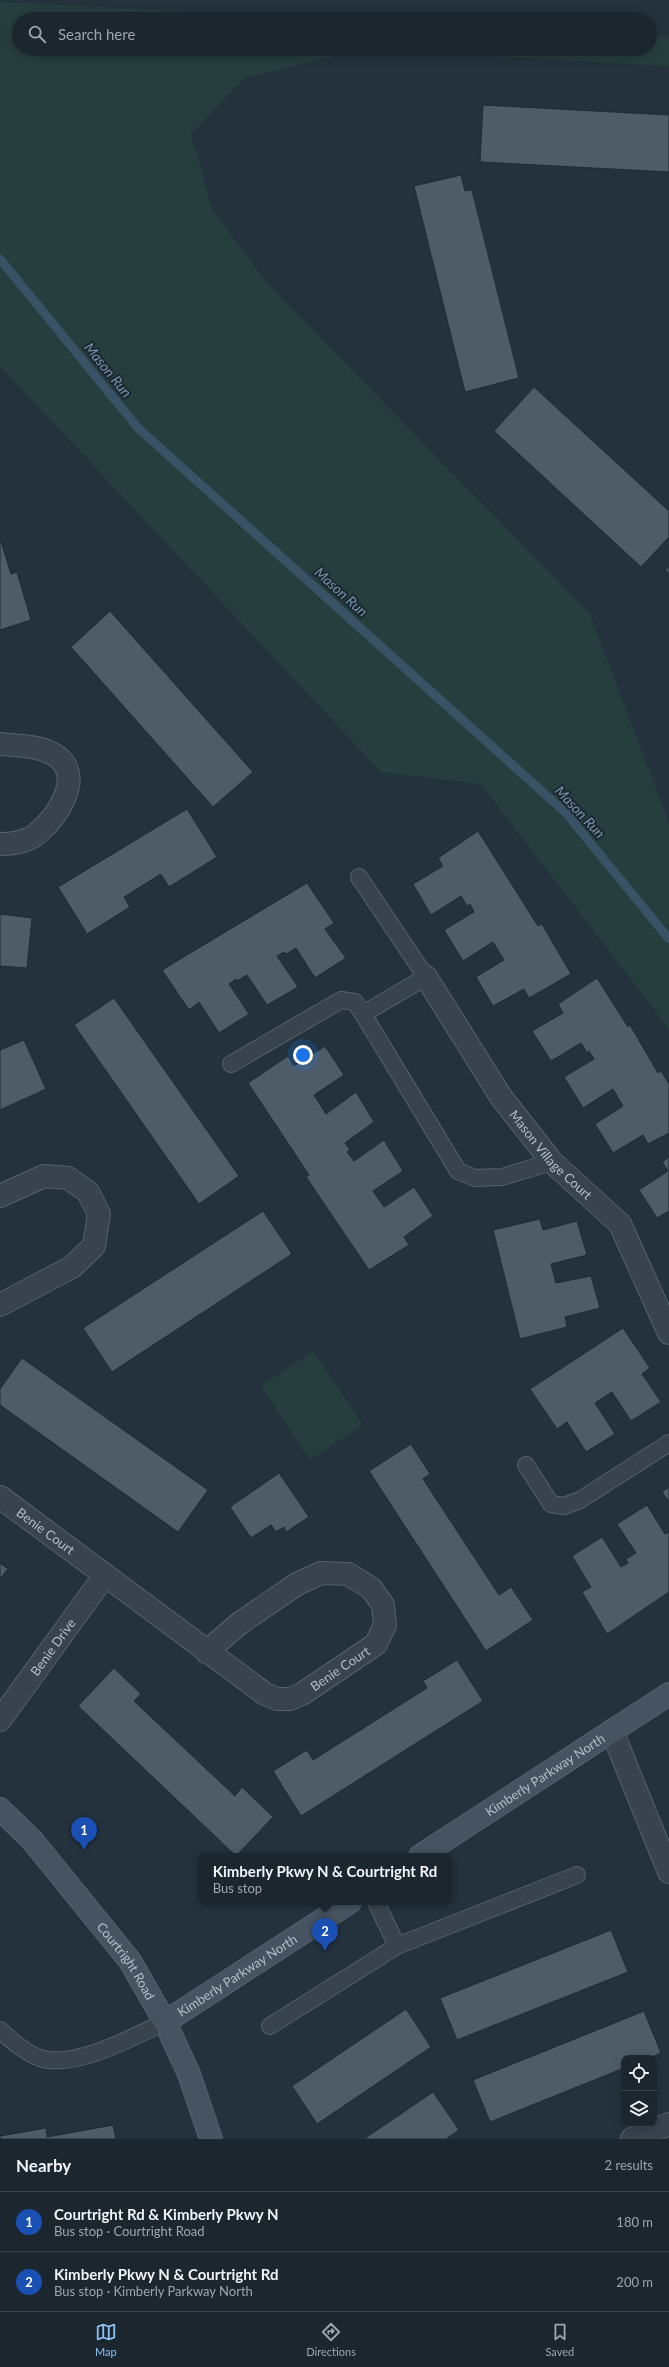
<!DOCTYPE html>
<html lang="en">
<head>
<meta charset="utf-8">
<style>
  :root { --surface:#1b262e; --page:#28323a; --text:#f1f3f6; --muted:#a0a5aa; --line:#39434a; --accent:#8cc2f5 }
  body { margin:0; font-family:Lato,sans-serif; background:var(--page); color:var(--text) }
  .controls { position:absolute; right:12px; bottom:12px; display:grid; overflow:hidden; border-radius:8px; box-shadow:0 2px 10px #0003 }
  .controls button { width:36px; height:36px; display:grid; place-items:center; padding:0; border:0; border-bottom:1px solid var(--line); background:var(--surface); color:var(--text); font:20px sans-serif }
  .you { position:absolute; left:303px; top:1055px; width:14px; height:14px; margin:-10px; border:3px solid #fff; border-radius:50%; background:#1a73e8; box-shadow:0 0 0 6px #1a73e833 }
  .badge { display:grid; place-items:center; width:26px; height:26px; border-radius:50%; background:var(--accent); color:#fff; font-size:13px; font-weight:700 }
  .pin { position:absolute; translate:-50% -33px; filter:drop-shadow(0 1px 2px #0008) }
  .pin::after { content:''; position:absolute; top:21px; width:14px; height:12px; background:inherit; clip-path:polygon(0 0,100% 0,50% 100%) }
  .popup { position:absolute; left:198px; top:1853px; width:254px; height:52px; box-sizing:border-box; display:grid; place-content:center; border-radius:8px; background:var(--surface); filter:drop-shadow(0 1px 3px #0005); font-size:13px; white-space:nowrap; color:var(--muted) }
  .popup b { font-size:15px; color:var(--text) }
  .popup::after { content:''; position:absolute; left:50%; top:100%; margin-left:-8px; border:8px solid transparent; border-top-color:var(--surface) }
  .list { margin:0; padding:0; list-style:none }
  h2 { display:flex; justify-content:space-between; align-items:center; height:52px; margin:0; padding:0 16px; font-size:17px }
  h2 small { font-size:13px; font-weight:400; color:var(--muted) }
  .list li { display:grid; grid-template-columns:26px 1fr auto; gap:12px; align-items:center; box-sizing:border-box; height:60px; padding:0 16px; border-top:1px solid var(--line) }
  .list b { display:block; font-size:15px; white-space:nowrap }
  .list p { margin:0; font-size:13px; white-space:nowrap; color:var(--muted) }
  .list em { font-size:13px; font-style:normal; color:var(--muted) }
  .icon { flex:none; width:22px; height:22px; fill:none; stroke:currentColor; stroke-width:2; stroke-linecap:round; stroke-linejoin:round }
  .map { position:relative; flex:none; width:669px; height:2139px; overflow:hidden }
  .search { position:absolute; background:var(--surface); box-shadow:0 2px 10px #0003; left:12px; right:12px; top:12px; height:44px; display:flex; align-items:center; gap:10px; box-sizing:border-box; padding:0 14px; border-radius:22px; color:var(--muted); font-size:15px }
  .sheet { height:172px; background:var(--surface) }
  nav { display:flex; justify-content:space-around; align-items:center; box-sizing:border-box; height:56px; border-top:1px solid var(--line); background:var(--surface); font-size:11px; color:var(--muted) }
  nav a { display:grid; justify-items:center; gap:2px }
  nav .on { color:var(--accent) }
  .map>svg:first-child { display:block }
</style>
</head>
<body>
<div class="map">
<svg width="669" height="2139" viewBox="0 0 669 2139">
  <rect width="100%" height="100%" fill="#24323d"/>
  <path fill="#263e3d" d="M0,2l324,17h-305v30h631v-13l19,1v29l-307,-17 -117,29 -54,56 22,77 54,72 323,331 79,209v206l-188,-245 -100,-12 -381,-406z
    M313,1351l50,74 -53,35 -49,-74z"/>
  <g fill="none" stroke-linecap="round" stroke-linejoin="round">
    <path stroke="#3a5265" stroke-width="9" d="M0,259l138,169 428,385 103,126"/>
  </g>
  <path fill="#4e5c68" stroke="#1f2a34" d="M483,105l186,10v57l-189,-10z
    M461,175l4,16 7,-1 47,188 -54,14 -51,-206z
    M534,387l135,124v26l-28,30 -147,-136z
    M0,538l11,36 6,-2 14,48 -31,10z
    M669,567v8l-4,-6z
    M110,611l143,161 -40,35 -142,-160z
    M187,809l30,48 -48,30 -8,-13 -37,23 6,10 -43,27 -29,-47z
    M478,831l60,95 4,-2 29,50 -42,24 -5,-9 -31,17 -17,-29 28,-17 -11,-18 -30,19 -19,-31 30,-18 -4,-8 -3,2 -6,-10 -30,19 -18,-31 30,-18 -5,-8z
    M307,883l27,40 -9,6 21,29 -31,20 -19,-30 -10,6 -2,-2 -7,4 21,31 -31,18 -20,-30 -10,6 -1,-2 -7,5 20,30 -30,19 -20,-31 -10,8 -27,-40z
    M0,914l32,4 -5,50 -27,-2z
    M597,978l31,49 2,-2 28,48 3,-2 8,13v49l-21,11 -5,-9 -30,18 -18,-29 28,-18 -10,-17 -30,19 -19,-31 30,-18 -5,-8 -2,2 -6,-10 -30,18 -19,-30 31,-18 -5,-9z
    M114,998l125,178 -40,28 -125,-179z
    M24,1040l22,49 -46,21v-60z
    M325,1046l19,29 -30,20 12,19 30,-22 18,30 -29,21 5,7 -3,2 7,9 30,-21 19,31 -30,20 11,16 30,-20 19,29 -29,21 5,8 -40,25 -63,-93 3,-2 -61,-92 40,-27 6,10z
    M669,1157v54l-12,7 -18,-28 29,-19 -6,-9z
    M263,1211l29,43 -180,118 -29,-44z
    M540,1219l3,11 34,-9 10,34 -36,9 5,19 35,-7 9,32 -35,9 2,10 -47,12 -27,-109z
    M623,1328l27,40 -8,6 19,28 -30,19 -19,-29 -17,11 20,31 -29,18 -19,-30 -10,7 -27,-40z
    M22,1358l186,132 -30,42 -178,-127v-16z
    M411,1444l19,30 -7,5 76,116 12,-8 22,33 -47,31 -117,-180z
    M279,1473l30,44 -23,15 -2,-5 -8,5 -5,-7 -20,13 -21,-31z
    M669,1487v15l-7,-10z
    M647,1505l18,29 4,-2v60l-62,42 -25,-42 9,-5 -19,-31 30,-19 19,30 7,-4 -2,-4 10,-6 -19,-29z
    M0,1563l8,6 -8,10z
    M457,1660l26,41 -182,115 -28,-45 34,-21 6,10 114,-72 -4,-7z
    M114,1668l27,26 -7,7 101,95 7,-9 31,30 -37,39 -158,-150z
    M611,1930l17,42 -171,68 -17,-42z
    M406,2009l25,38 -114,77 -25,-38z
    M644,2011l17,42 -11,5h-26v10l-134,54 -17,-42z
    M433,2092l26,38 -13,9h-82z
    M113,2125l3,14h-116v-3l46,-8 1,9z"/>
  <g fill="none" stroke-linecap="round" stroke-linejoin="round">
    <g stroke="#56616b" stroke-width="18">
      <path id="lane" d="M363,1014l95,157 17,7 27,-1 50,-15
        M231,1064l110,-64 14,2 8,12 63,-37 -67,-100
        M526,1465l25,39 13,2 16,-6 89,-57
        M376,1902l21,44 180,-71
        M270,2026l127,-80
        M0,2030c12,11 24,22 40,28 33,12 95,-22 125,-36"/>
    </g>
    <g stroke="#56616b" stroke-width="24">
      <g id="street">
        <path d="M0,744c19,2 46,1 61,16 20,21 -4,56 -21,71 -10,10 -27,13 -40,13"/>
        <path id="s1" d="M426,977l75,120 51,65 68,62 49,109"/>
        <path d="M0,1196l44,-20 24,2 20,14 11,22 -5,32 -22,21 -72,38"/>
        <path id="s2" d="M0,1497l265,197 12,5h13l12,-5 74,-50 9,-19 -2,-20 -12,-17 -23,-14 -27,-1 -24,11 -57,39 -34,29"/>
        <path id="s3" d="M0,1720l105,-145"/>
        <path d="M612,1731l57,141"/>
        <path d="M632,2139l37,-15"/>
      </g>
    </g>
    <g stroke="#56616b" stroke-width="24">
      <g id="secondary">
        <path id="s4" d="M0,1809l32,31 98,121 35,61 24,52 22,65"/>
        <path id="s5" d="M420,1856l249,-162"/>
        <path id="s6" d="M165,2022l185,-120"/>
      </g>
    </g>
    <use href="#lane" stroke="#38434d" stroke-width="16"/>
    <use href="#street" stroke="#38434d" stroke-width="22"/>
    <use href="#secondary" stroke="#465360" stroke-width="22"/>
  </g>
  <g text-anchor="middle" stroke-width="4" stroke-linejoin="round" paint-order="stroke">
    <g font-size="13" fill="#b4bec8" stroke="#1d2832">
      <text dy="5" stroke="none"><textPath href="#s1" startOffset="218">Mason Village Court</textPath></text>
      <text dy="5" stroke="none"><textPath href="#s2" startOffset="57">Benie Court</textPath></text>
      <text dy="5" stroke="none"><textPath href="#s3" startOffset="90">Benie Drive</textPath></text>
      <text dy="5" stroke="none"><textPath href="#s2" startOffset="415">Benie Court</textPath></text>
      <text dy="5" stroke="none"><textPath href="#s5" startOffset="149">Kimberly Parkway North</textPath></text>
      <text dy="5" stroke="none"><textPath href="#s4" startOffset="198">Courtright Road</textPath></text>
      <text dy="5" stroke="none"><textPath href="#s6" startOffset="86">Kimberly Parkway North</textPath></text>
    </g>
    <g font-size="14" font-style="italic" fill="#7593aa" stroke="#1d2832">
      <text transform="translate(108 370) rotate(51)" y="5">Mason Run</text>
      <text transform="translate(341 592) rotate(42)" y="5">Mason Run</text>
      <text transform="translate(580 812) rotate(47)" y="5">Mason Run</text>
    </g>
  </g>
</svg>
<div class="controls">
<button><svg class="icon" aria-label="locate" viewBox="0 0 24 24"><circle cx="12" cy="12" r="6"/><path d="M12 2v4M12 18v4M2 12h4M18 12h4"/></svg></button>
<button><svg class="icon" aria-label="layers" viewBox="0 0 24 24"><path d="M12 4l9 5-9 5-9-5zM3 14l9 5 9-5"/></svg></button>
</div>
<div class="you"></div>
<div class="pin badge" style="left:84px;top:1850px;background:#1a4fb4">1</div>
<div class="pin badge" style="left:325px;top:1951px;background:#1a4fb4">2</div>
<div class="popup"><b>Kimberly Pkwy N &amp; Courtright Rd</b>Bus stop</div>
<div class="search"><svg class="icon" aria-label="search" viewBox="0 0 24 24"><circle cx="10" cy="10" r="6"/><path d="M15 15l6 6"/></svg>Search here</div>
</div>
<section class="sheet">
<h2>Nearby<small>2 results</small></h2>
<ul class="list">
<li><span class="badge" style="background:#1a4fb4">1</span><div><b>Courtright Rd &amp; Kimberly Pkwy N</b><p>Bus stop · Courtright Road</p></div><em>180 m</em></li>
<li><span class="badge" style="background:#1a4fb4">2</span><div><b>Kimberly Pkwy N &amp; Courtright Rd</b><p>Bus stop · Kimberly Parkway North</p></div><em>200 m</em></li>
</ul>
</section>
<nav>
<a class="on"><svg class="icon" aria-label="map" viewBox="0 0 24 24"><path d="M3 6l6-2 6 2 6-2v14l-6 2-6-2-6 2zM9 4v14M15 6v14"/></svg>Map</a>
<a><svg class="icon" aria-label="directions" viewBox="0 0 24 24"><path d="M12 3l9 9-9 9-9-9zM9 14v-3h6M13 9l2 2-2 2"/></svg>Directions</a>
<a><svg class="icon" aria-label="saved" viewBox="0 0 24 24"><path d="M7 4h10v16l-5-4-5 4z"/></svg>Saved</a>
</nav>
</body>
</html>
